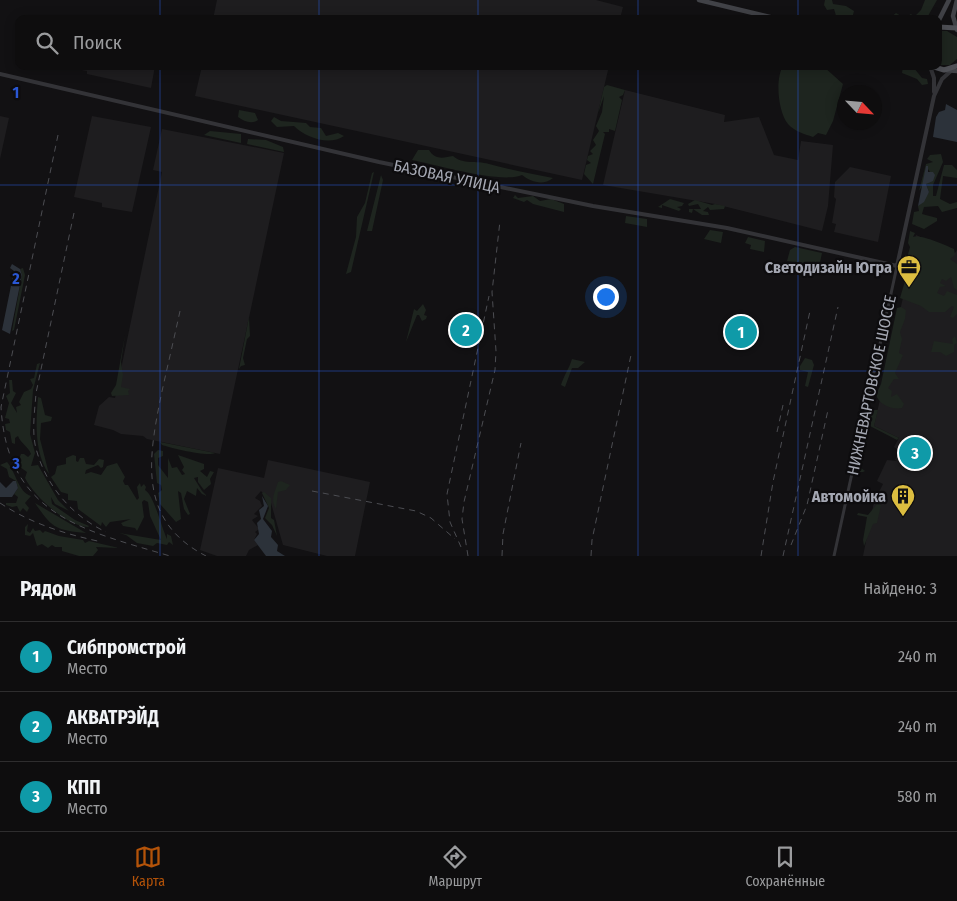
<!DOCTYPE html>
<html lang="ru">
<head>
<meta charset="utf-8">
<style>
  :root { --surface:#0e0d0e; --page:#171617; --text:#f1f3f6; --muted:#9b9c9e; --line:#2e2d2e; --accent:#b45309 }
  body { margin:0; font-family:"Fira Sans Condensed",sans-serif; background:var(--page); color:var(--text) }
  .compass { position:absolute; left:837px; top:85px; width:45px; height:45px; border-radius:50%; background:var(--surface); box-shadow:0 2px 12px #0003; rotate:116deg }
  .you { position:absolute; left:605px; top:296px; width:18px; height:18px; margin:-12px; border:4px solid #fff; border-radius:50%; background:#1a73e8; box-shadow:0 0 0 8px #1a73e833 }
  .badge { display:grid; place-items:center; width:32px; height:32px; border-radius:50%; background:var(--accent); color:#fff; font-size:16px; font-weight:700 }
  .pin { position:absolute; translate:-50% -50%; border:2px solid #fff; box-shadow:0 1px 5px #0006 }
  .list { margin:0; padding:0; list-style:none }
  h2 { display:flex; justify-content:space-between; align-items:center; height:65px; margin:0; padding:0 20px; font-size:21px }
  h2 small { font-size:16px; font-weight:400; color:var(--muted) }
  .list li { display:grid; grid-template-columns:32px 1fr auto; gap:15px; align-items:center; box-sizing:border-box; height:70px; padding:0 20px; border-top:1px solid var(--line) }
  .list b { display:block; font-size:19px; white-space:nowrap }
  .list p { margin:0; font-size:16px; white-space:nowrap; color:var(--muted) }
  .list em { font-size:16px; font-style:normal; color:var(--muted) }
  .icon { flex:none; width:28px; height:28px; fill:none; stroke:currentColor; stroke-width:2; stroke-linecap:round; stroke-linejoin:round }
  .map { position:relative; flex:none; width:957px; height:556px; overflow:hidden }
  .search { position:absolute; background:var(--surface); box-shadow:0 2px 12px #0003; left:15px; right:15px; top:15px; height:55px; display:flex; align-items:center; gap:12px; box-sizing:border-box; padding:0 18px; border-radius:10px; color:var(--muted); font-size:19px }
  .sheet { height:275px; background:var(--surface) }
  nav { display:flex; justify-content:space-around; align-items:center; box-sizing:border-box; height:70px; border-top:1px solid var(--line); background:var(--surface); font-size:14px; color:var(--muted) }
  nav a { display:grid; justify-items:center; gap:2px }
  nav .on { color:var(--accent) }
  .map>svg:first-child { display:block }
</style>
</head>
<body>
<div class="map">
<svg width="957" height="556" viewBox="0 0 957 556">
  <rect width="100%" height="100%" fill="#121113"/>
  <path fill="#1e1d1f" d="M217,0h379l27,7 -3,12h-407z
    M77,66h78l-4,22 -64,-14v-3l-11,-2z
    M202,66h407l-27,114 -387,-84z
    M625,90l100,25 -1,7 35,-5 15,38 24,5 3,-19 32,4 -5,61 -6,25 -107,-27 -112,-19z
    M0,116l9,2 -9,41z
    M92,116l59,11 -19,85 -30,-5v-4l-28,-6z
    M162,129l122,24 -64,301 -73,-15 -4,-3 -22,-2 -8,-4 -19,-5 5,-19 10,-9 6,1 47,-226 -9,-2z
    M850,167l41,9 -13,66 -44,-10 2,-8 -4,-1 4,-24 -2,-2 1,-15z
    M916,235l39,18 2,-3v306h-94l11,-54 9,-18 -6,-3 10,-21 10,1 -2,-1 2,-4 13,3 6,-11 -4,-1 -10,5 -8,-5 5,-9 -25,-12 30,-133 8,1 2,-11 -7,-2z
    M268,460l102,22 -15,74h-28l-44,-11 -12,-42 -10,-12 -6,7 5,3 2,5 -8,8 4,2 -6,4 7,9 -4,3 2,2 -3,6 4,5 -9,5 -3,6h-29l-17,-6 18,-82 46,10z"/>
  <path fill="#1e251f" d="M825,0h7l1,4 13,2 8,5 -2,8h-15l-3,-10 -7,1 -3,-5z
    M925,0h12l-9,16 -13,3h-26l7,-6 8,5 7,-4 3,3 7,-7z
    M938,31h9l10,6v22l-7,6h-12z
    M783,66h40l20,18 -10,37 -7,14 -8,-2 -5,4c-9,-3 -19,-6 -25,-13 -10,-12 -13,-45 -5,-58z
    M903,66l11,2 8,10 5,1 1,5 -6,1 -5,-6 -15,-6z
    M607,85l18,5 -2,5 -4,2 3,3 -7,31 -6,-2v3h-6l2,2 -12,50 -9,-10 2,-9 5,-2 -4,-3 1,-4 5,-2 -3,-3 6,-6 -3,-5 6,-9 -3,-5 6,-14 2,-16 -6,17 6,-26z
    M239,110l16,3 3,7c-7,5 -14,1 -20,-3z
    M274,117l7,4 25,2 4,4 11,1 5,8 12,-3 6,3c-14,10 -38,2 -50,-10l-17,1 -6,-6z
    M210,131l31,3v9l-37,-8z
    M248,139l18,1 17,7 1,5 -37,-8z
    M418,150h11c6,10 14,8 24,6 10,9 23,4 36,8 22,6 42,10 64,14 -10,8 -22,4 -31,-3 -20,9 -85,-10 -110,-15z
    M941,154l2,8 -10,23v11h3l8,-31h8l5,5v8l-14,-2 -3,23 10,5 7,-2v6l-15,4 -4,-6 -14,1 -2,7 15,4v3l-13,8 -12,-5 2,-12 5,-1 -1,-5 11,-14 -3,-8 4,-12 -4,-6 -2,17 -5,8 7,-27 7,-2 -6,-3 3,-4z
    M374,172l-23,100 -5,2 10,-37 1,-20 8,-14 7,-30z
    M381,175l2,5 -11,51h-5z
    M515,195l3,3 15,-2 7,5 11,-2 13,5v8l-31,-8 -6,-4 -3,2 -11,-4z
    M670,199l14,4 -2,3 -5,1 4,2 -2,2 -17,-6v3l-4,-1z
    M695,200l17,5 3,-1 10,2 -1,3 -14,1 -2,-3 -5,4 5,1 1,3h-7l-9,-6 -1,4 -3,-1v-3h12l-3,-5 -9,2 -1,-2z
    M626,216l21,3v8l-22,-4z
    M710,230l13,2 -2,11 -17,-4z
    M910,231l5,2 -2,4c8,-3 32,8 41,12l1,6 -5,4 7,5v26l-3,-2 -3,-11 -5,4 -4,-2 -2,4 6,3 -6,1 -3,6 7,3 3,-5 10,4v19l-4,4 -3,-1 4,-10 -2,-1 -7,6h-16l-8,-6 -21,-8 5,-17 -3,-4 8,-30 -2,-4z
    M748,237l17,4 -1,11 -14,-3 1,-4 -6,-2z
    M795,247l27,6 -3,14 -32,-6 3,-11z
    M23,268l2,7 -11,55 -2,1 10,-56 -2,-6z
    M423,304l3,6 -2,5 3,1 -1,3 -4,2 -3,-6h-2l-11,27 8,-33 3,2z
    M901,307l5,3 -1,9 -5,13 2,7 -3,14 4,2 -8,18 4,6h-5l-6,9 4,3 -1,6 6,-3 7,10 -2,4c-11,2 -23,-4 -26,-13l5,-11 16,-76z
    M249,317l1,19 -3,3 -4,19 2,7 -4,1 -2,3z
    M125,335l-4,27 2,13 -2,12 9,2 -2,2 1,4 -17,1 -1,-3 5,-8z
    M955,336l2,7 -3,2v7l-8,4 -6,-4h-9l3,-11 19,3 -1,-5z
    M805,358l7,2 2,5 -6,22 -3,-1 3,-14 -8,-2v-4z
    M572,359l13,3 -7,6h-6l-7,19 -4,-2c3,-10 8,-16 11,-26z
    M40,363l-7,27 -3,44 5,19 -4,13 7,-1 20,35 11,11 -14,-7 -4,-7 1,7 23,16 14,6 -1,1c-22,-1 -54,-31 -63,-49l2,-6 -10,-7 -2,-8 4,2 2,-5h3l4,3 3,-3c-3,-8 -10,-10 -13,-18l-3,2v6l-3,-1 -2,-11 -4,-2 -1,-6 5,-1 -1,-4 -4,-1 4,-15 -3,-7 4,-3 -1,-13h3l1,11 3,2 -5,10 6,10 -1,-6 5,-2 -2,-3 5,-10 7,-3 2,-4 -3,-6 4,-1 3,-14z
    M38,397l3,1 4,17 7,2 -1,4 -10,2 -1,16 9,35c-15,-21 -13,-52 -11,-77z
    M872,410h6l-4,16 25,12 -2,2 -27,-14z
    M867,431l2,1 -8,36 4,3 -2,1h-6z
    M160,442l55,11c-7,4 -44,-5 -53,-8z
    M158,450l5,1v5l-5,2v7l10,13v-20l4,10 5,-1 5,8 3,-1 -3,-4 2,-3 -6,-12 26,9v5l-4,2 7,6 3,-6 4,1 -4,7 1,5 -7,6 -6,-8v-5l-4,1 8,13 5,5 -5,-2 -5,-6 -1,8 -9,-5 -3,8 6,15 -2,1 -4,-6 -3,-16 -3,-2 3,28 -5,3 -16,-18 -2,-11 4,-3 -1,-5 -4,-2 -3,-29z
    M73,455l3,1v5l2,1 2,-4h4l2,6 8,1 5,-6 5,1 -1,7 -2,1 -3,-3 -12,5 -1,4 6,-2 10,3 6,-9 10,-3 8,14 -2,4 2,4h3l9,15 2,-2 -2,-11 3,-4 1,4 3,-3 2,3 -1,3c9,5 17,39 22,49v-5l4,2 2,9 -4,-3 -2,3 -10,-2 -4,3 -16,-3 -11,-8 -7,-2 42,7 -11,-24 -2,-14 -4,-2 -2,2 2,15 -7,14 -2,-3 -12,-2 -2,-3 10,-4 -21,3 -4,5 -4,-5 -1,4 -23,-17 -1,-8 -9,-1v-6l-7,-2 -10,-15 4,-3 2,-8 9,-2v-6z
    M7,462c9,10 11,30 24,34l-6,7 4,5 -2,4 -4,-4 -3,4 -3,-6 -5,1 -6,-2v-2h10l2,-6 -4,-3 4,-6 -2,-7 -7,-4 -2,-8 -7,-4z
    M281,481l9,4 -4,5 -8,2 -2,17c-6,-10 -1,-17 2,-27z
    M264,492l7,6v20l3,2 3,16 -5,-11 -7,-7 4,-10 -7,-15z
    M35,503l51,30c-31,-3 -34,-5 -51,-30z
    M877,504l4,1 -4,18 -4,1 -9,22 -1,-6 4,-23 -10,-2 1,-2 10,2z
    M28,524l-1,7 3,2 3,-5 2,3 5,-1 3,3 2,-2 14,5 24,4 2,3 4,-2 30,7 -23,-1 2,3 -5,6h-14l-17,-5v-4h-7l-3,-2 -4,3 -6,-4 -5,2 -4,-13 -3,3 -5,-1v-8z"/>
  <path fill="#2c323a" d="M946,104l11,6v32l-24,-5 3,-20 3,-5 6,-2z
    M926,166h2v6h5l2,3 -2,6 -7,3 3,8 -5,10 -6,4z
    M12,264l8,5 2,6 -12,59 -8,-4 12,-59 -4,-3z
    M13,481h3l2,7 -6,9h-12v-15l6,6z
    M262,496l6,10 -5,13 9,12 -1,6 7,8 -1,6 8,5h-19l-12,-16 5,-6 -2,-11 4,-4 -2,-9 5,-4z"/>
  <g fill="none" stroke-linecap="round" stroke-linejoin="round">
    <path stroke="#333337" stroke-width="3" d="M834,556l63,-290"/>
    <path stroke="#333337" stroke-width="4" d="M930,66l4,12v14
      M0,74l379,88 214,44 134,22 170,38 37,-170 8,-17 10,-9"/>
    <path stroke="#414247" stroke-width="4.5" d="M699,0l79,19
      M957,0l-4,16 4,14
      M938,22l11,-22
      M945,70l12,1"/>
    <path stroke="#4f5056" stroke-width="5" d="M938,27l19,1
      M931,66l13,4 13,-4"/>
    <path stroke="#4c4d52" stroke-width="1" stroke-dasharray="6 5" stroke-linecap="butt" d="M58,135l-57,272c6,108 82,123 169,149
      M74,213l-38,180c-1,16 -4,34 -1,51 8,38 35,71 71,88
      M180,311c-6,28 -13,57 -19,85 -13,64 -23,125 45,160
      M777,432l6,-27
      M312,491l104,20 15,7 24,21
      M0,503c32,21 65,31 102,39
      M791,545l16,-40 21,-95
      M461,547l-11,-25 -3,-28 42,-198
      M468,556l-6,-37 2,-17 31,-132 1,-19 -4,-59 8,-71
      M502,556l1,-22 18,-91
      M591,556l1,-16 39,-185
      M761,556l12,-74 37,-171
      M783,556l55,-249"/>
  </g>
  <path fill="none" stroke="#2a57d4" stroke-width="1" stroke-opacity="0.55" d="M160,0v19M319,0v19M478,0v19M638,0v19M798,0v19M160,66v490M319,66v490M478,66v490M638,66v490M798,66v490M0,185h957M0,371h957"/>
  <defs>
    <g id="office-pin" transform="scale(1.25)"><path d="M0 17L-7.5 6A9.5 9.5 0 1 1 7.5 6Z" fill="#dcbd40" stroke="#0d0c0e"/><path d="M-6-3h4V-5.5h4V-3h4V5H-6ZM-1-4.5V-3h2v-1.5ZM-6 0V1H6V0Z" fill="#111"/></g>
    <g id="building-pin" transform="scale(1.25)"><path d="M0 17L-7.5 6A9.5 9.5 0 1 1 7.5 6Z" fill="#dcbd40" stroke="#0d0c0e"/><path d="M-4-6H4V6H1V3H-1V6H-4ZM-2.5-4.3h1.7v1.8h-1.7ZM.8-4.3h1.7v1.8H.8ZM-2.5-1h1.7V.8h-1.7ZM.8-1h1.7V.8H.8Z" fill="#111"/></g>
  </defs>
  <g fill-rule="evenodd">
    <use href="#office-pin" x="909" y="267"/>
    <use href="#building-pin" x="903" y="496"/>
  </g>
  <g text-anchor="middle" stroke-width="4.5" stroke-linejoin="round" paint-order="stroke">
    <g font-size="16" fill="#a4a7b2" stroke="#0d0c0e">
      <text transform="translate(447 176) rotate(12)" y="6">БАЗОВАЯ УЛИЦА</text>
      <text transform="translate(871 385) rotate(-78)" y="6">НИЖНЕВАРТОВСКОЕ ШОССЕ</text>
    </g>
    <g font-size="16" font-weight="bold" fill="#a4a7b2" stroke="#0d0c0e" text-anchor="end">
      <text x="892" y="273">Светодизайн Югра</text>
      <text x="886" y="502">Автомойка</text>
    </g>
  </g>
  <g font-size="16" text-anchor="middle" font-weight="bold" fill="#2a57d4" stroke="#0d0c0e" stroke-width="4.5" stroke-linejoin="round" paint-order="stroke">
    <text x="16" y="98">1</text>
    <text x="16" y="284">2</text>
    <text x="16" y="469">3</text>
  </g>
</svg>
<svg class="compass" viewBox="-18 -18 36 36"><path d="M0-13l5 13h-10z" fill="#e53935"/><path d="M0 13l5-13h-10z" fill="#9b9c9e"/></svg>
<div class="you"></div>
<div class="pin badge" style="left:741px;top:332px;background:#0f9aa8">1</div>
<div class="pin badge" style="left:466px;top:330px;background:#0f9aa8">2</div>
<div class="pin badge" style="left:915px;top:453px;background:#0f9aa8">3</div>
<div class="search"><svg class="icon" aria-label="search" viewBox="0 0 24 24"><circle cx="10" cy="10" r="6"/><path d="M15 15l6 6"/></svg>Поиск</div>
</div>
<section class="sheet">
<h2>Рядом<small>Найдено: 3</small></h2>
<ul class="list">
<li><span class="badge" style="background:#0f9aa8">1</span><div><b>Сибпромстрой</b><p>Место</p></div><em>240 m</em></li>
<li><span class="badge" style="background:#0f9aa8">2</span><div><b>АКВАТРЭЙД</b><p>Место</p></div><em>240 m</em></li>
<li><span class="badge" style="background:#0f9aa8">3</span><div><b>КПП</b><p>Место</p></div><em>580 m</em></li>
</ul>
</section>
<nav>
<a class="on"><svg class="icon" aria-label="map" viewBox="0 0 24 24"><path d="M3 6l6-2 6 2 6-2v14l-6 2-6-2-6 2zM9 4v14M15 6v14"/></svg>Карта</a>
<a><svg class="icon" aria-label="directions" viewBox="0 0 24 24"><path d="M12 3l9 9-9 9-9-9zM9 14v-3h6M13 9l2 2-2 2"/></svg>Маршрут</a>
<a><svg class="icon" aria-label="saved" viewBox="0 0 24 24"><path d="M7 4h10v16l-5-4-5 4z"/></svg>Сохранённые</a>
</nav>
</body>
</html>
